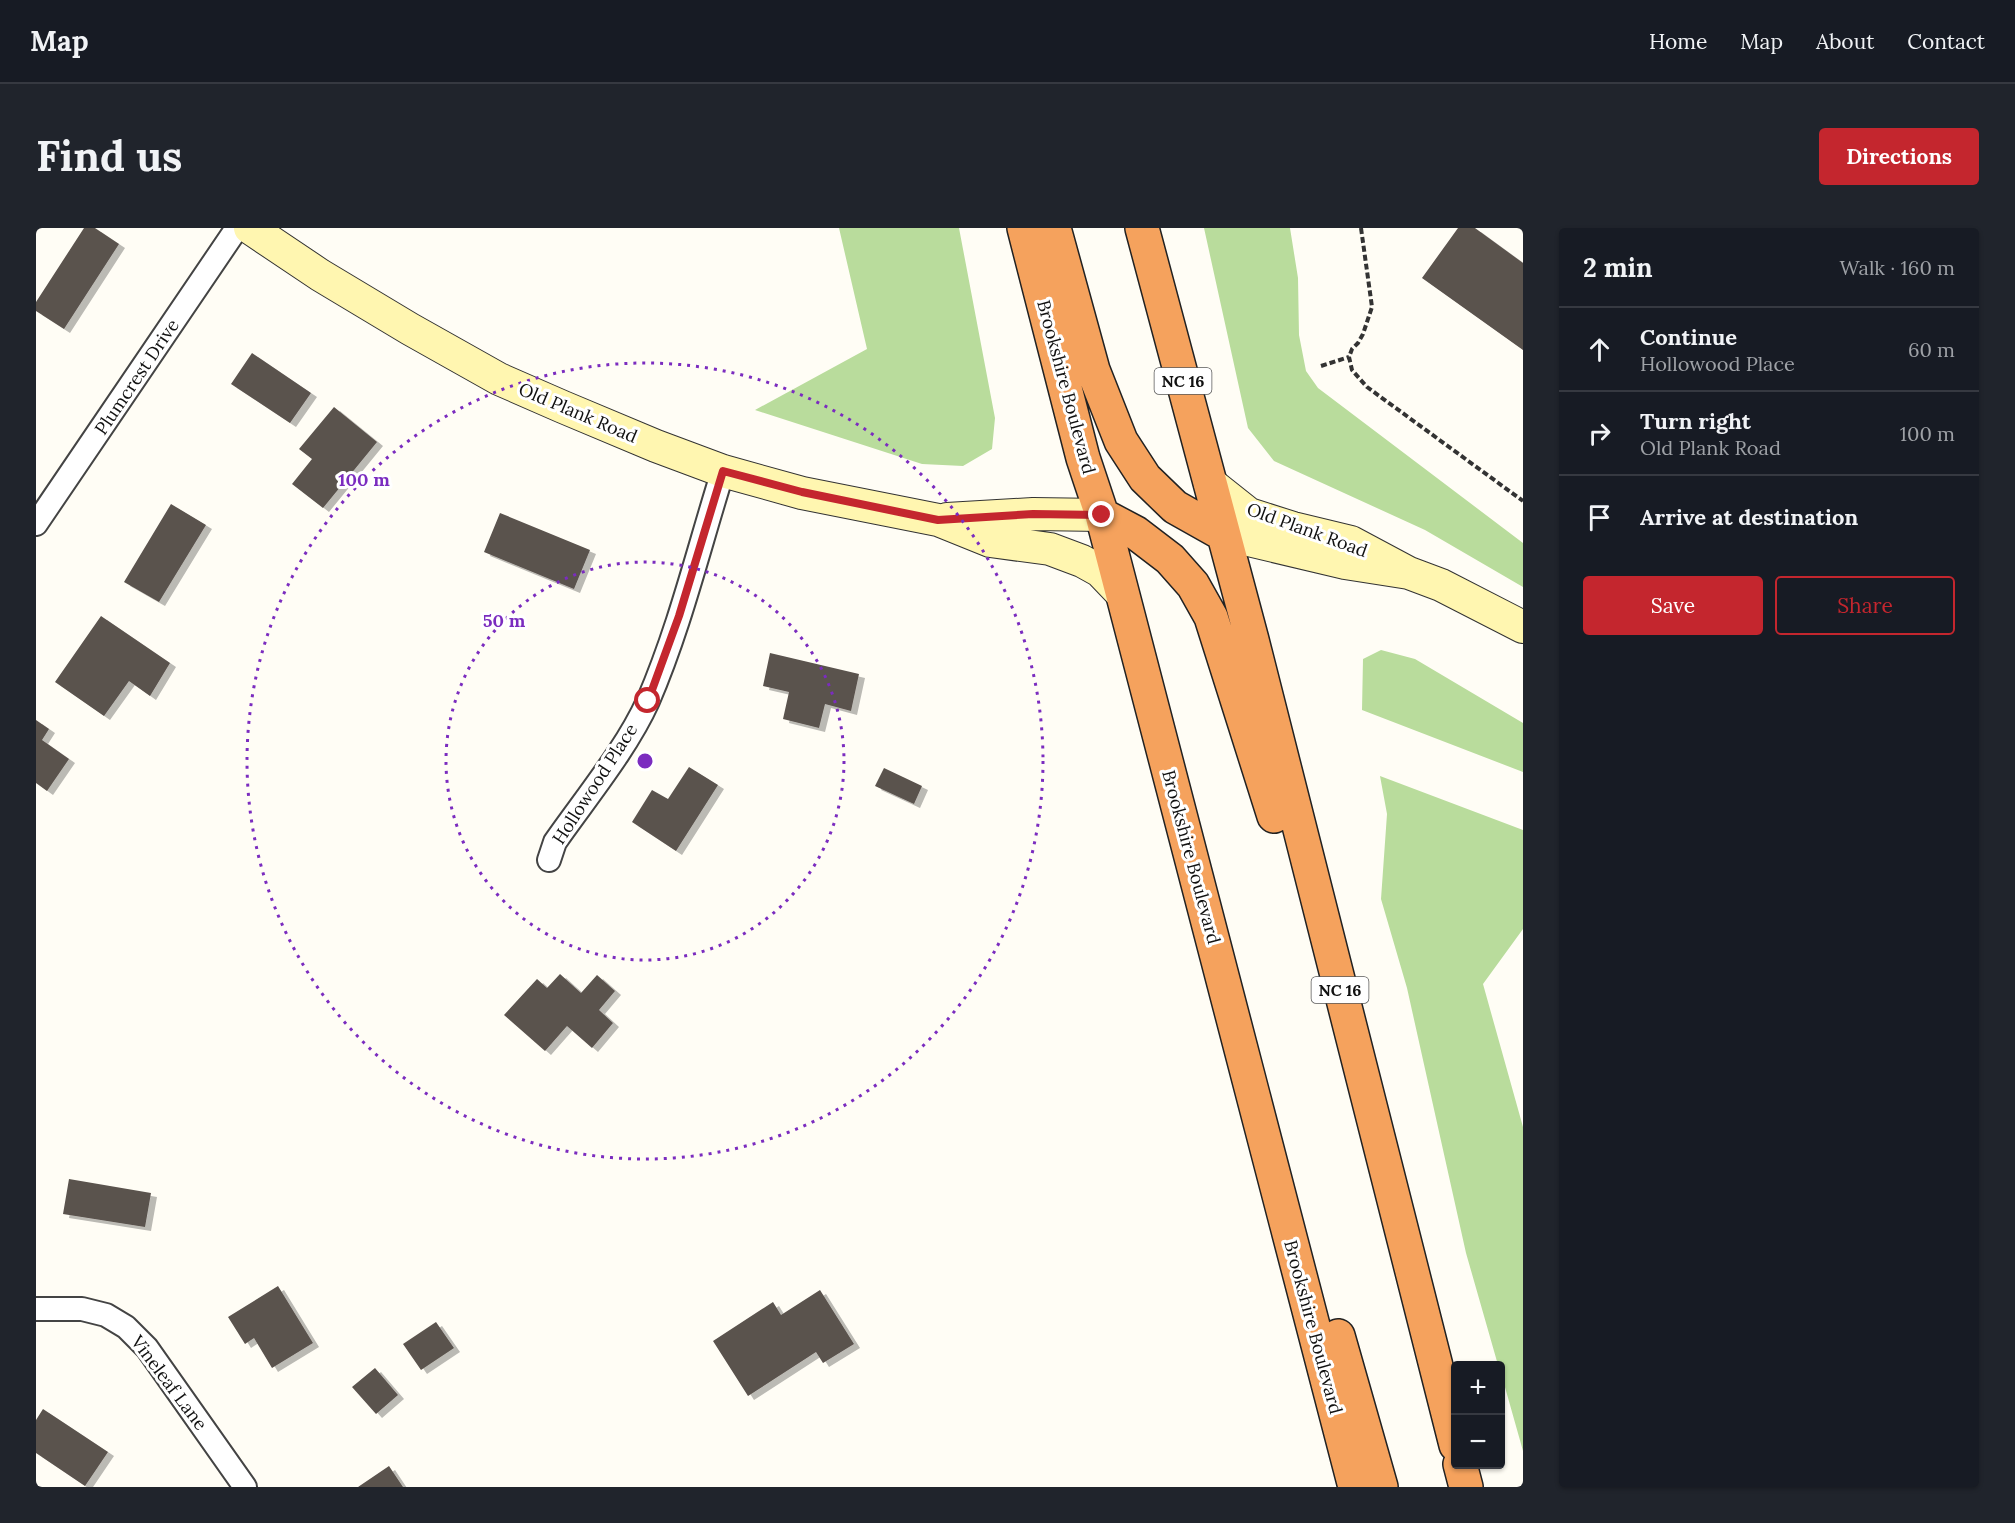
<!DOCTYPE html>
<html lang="en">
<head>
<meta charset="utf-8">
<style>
  :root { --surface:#171b24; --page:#20242c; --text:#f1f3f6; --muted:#9ea1a6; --line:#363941; --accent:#c4262e }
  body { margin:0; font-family:Lora,serif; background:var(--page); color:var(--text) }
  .controls { position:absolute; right:18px; bottom:18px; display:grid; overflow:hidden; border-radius:6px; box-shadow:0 2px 4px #0004 }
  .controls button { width:54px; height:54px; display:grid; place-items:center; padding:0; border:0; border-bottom:2px solid var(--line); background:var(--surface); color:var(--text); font:30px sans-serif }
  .stop { position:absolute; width:18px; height:18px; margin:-14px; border:4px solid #c4262e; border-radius:50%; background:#fff }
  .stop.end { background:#c4262e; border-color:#fff; box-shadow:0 2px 6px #0008 }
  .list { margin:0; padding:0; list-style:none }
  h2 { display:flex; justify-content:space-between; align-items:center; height:78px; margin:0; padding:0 24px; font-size:26px }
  h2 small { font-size:20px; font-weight:400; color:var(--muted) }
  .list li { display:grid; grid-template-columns:39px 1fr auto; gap:18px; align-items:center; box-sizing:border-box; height:84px; padding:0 24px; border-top:2px solid var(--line) }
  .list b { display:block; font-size:22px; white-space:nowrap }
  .list p { margin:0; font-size:20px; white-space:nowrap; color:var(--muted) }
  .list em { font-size:20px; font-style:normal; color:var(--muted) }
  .actions { display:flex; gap:12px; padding:18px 24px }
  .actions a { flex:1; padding:14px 0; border:2px solid var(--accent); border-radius:6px; text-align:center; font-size:21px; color:var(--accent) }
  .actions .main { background:var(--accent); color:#fff }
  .icon { flex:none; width:33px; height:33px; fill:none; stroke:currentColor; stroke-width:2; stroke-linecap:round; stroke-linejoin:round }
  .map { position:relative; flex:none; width:1487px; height:1259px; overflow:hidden; border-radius:6px }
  header { display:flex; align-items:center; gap:36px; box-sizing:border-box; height:84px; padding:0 30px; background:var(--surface); border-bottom:2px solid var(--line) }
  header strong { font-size:28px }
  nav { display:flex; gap:33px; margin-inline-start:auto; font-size:21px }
  .intro { display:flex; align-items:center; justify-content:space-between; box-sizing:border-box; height:144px; padding:0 36px }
  h1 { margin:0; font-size:42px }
  .button { padding:15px 27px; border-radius:6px; background:var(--accent); color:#fff; font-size:21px; font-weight:700 }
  main { display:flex; gap:36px; padding:0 36px }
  aside { flex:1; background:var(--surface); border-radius:6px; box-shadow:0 2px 4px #0004 }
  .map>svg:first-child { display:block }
</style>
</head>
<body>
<header>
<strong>Map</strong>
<nav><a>Home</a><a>Map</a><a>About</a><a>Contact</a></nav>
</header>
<div class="intro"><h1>Find us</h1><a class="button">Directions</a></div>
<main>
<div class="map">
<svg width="1487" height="1259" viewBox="0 0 1487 1259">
  <defs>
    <filter id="shadow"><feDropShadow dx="6" dy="4" stdDeviation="0" flood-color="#0004"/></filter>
  </defs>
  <rect width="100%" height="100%" fill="#fffdf5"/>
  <path fill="#b9dc9c" d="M803,0h120l36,190 -3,31 -29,17 -41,-2 -167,-54 112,-61z
    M1168,0h86l8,50 1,57 7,36 12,17 205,155v44l-98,-57 -151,-69 -26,-33z
    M1345,422l34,9 108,64v49l-161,-62 1,-51z
    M1344,548l143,54v99l-40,55 40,143v324l-22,-78 -1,-7 -2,-1 -32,-112 -59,-265 -26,-89 6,-85z"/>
  <path fill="#5a524d" filter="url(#shadow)" d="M48,0h11l24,16 -55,85 -28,-18v-9z
    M1422,0h17l48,35v87l-101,-72z
    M216,125l59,40 -21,30 -59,-39z
    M298,179l43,35 -54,66 -31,-24 20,-25 -13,-10z
    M135,276l35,21 -47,77 -35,-20z
    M464,285l90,37 -16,39 -90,-37z
    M65,388l69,47 -20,33 -21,-15 -25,35 -49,-34z
    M734,425l89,21 -8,37 -26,-7 -6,24 -36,-9 6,-27 -26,-6z
    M0,492l13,9 -7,11 27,19 -22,32 -11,-8z
    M653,539l29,18 -42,66 -44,-29 20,-32 16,9z
    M848,540l38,18 -8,18 -39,-18z
    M524,746l21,19 16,-18 18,16 -16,19 14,13 -21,25 -25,-22 -22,25 -41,-36 33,-36 10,9z
    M33,951l82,14 -6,34 -82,-13z
    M242,1058l35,57 -41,25 -18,-30 -9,6 -17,-27z
    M784,1062l34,54 -31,19 -7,-11 -68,44 -35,-55 60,-39 8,13z
    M400,1094l18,26 -33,22 -18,-26z
    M339,1140l23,27 -22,19 -24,-27z
    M7,1181l65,43 -23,34 -49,-33v-33z
    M353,1238l14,21h-45z"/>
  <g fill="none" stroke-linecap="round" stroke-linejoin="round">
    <g stroke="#444" stroke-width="26">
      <path id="street" d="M0,296l201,-296
        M513,632l6,-18c30,-43 72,-94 93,-141 32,-74 51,-154 75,-230
        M0,1081h46l24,6 20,12 21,21 98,139"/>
    </g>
    <g stroke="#333" stroke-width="34">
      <path id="secondary" d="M214,0l70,47 90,54 89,50 64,28 93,39 67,25 79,22 136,27 52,21 60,8 32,12 18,10 22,23
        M1174,255l39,31 44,14 58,14 58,31 -64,-10 -122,-29
        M911,291l86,-5 69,1
        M1373,345l32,12 82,42"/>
    </g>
    <g stroke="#222" stroke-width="36">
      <path id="highway" d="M988,0l59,230 19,57 253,972
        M1018,0l39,142 28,71 24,37 30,29 48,27
        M1106,0l110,412 204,805
        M1066,287l34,18 34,26 23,26 18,32 63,199
        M1302,1108l43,151
        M1424,1236l6,23"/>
    </g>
    <path stroke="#333" stroke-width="4" stroke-dasharray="6 3" stroke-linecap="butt" d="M1325,0l11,79 -9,27 -5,9 -6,6 -3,8 3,13 15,17 156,114
      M1285,138l28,-9"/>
    <use href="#street" stroke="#fff" stroke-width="22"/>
    <use href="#secondary" stroke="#fff6b0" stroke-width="32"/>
    <use href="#highway" stroke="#f5a25d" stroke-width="33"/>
  </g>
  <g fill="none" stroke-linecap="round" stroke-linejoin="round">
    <path stroke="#c4262e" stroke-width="8" d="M612,473l31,-85 44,-145 79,21 136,28 95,-6 69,1"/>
  </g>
  <g fill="none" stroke="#7b2cbf" stroke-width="3" stroke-dasharray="3 6">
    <circle cx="609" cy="533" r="199"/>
    <circle cx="609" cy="533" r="398"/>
  </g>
  <g text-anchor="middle" stroke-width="6" stroke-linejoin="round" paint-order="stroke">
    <g fill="#fff" stroke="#585858" stroke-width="1.5">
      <rect x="1118.5" y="140" width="57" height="26" rx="4.5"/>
      <rect x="1275.5" y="749" width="57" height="26" rx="4.5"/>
    </g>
    <g font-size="16" font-weight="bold" fill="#111">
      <text x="1147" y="159">NC 16</text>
      <text x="1304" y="768">NC 16</text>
    </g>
    <g font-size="18" fill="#111" stroke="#fff">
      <text transform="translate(101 149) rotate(-56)" y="6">Plumcrest Drive</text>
      <text transform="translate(1030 159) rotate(75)" y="6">Brookshire Boulevard</text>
      <text transform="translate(542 185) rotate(23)" y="6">Old Plank Road</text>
      <text transform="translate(1271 302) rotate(20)" y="6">Old Plank Road</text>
      <text transform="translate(559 556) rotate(-57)" y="6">Hollowood Place</text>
      <text transform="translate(1155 629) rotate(75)" y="6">Brookshire Boulevard</text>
      <text transform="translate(1277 1099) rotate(75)" y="6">Brookshire Boulevard</text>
      <text transform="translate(133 1155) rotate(53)" y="6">Vineleaf Lane</text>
    </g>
  </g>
  <circle cx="609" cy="533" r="9" fill="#7b2cbf" stroke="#fff" stroke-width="3"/>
  <g font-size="18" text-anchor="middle" font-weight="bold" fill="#7b2cbf" stroke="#fff" stroke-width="6" stroke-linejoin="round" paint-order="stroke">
    <text x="328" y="258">100 m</text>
    <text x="468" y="399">50 m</text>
  </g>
</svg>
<div class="controls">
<button>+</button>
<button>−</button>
</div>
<div class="stop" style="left:612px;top:473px"></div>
<div class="stop end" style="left:1066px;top:287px"></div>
</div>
<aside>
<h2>2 min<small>Walk · 160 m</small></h2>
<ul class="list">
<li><svg class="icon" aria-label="ahead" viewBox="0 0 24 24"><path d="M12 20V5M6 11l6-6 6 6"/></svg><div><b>Continue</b><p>Hollowood Place</p></div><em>60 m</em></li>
<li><svg class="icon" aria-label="right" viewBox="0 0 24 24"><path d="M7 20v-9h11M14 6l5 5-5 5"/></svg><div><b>Turn right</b><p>Old Plank Road</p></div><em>100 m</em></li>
<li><svg class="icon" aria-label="arrive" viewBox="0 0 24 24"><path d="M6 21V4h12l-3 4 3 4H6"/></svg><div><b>Arrive at destination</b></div></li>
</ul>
<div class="actions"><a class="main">Save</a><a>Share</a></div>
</aside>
</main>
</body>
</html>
